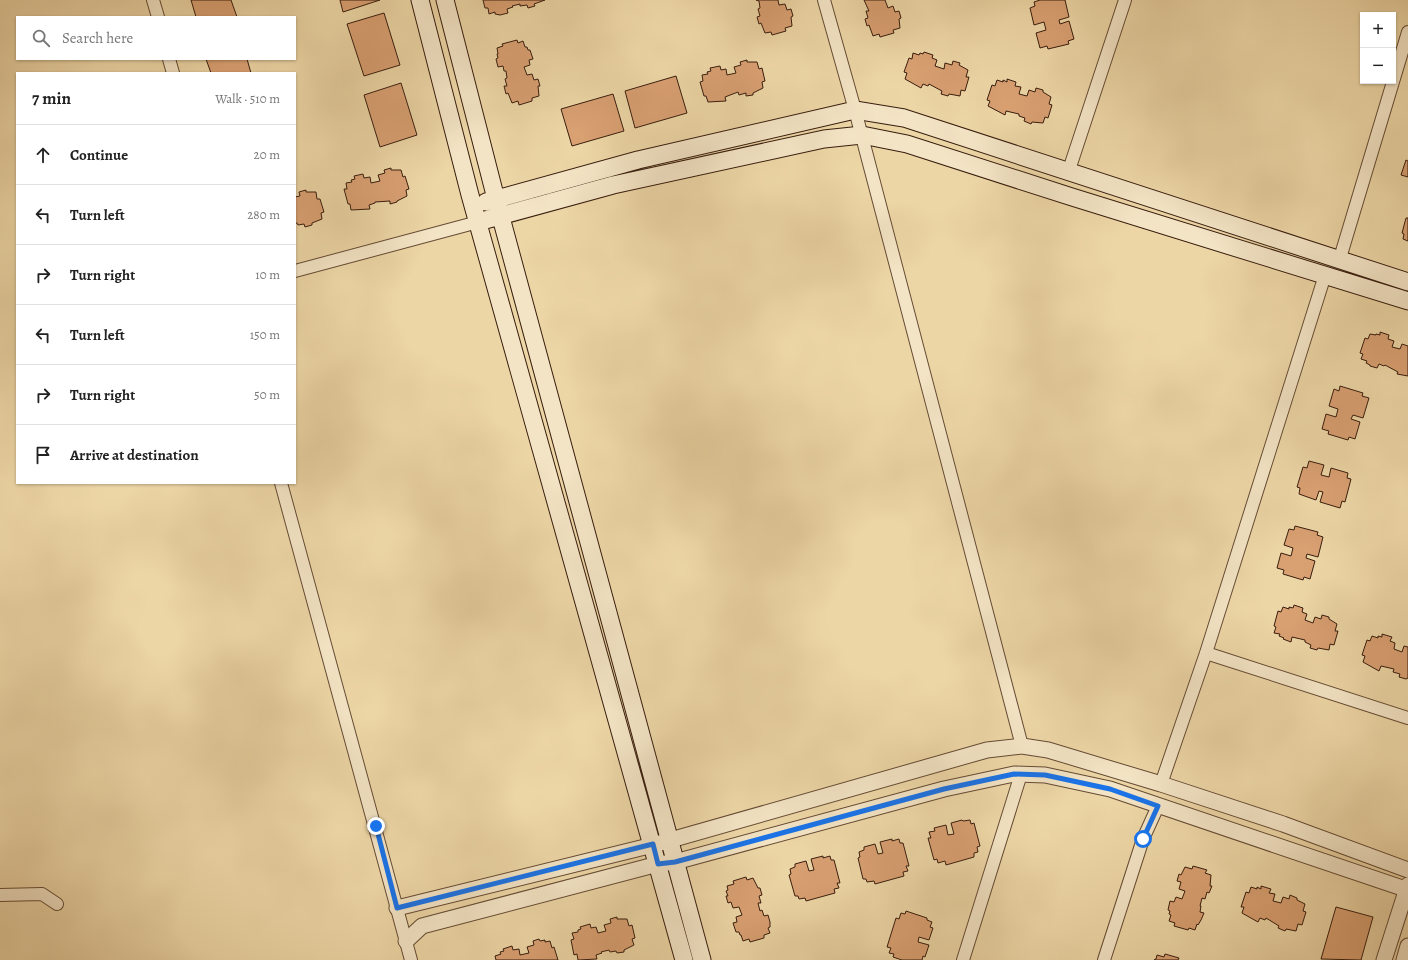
<!DOCTYPE html>
<html lang="en">
<head>
<meta charset="utf-8">
<style>
  :root { --surface:#fff; --page:#f6f6f6; --text:#222; --muted:#767676; --line:#e0e0e0 }
  body { margin:0; font-family:Alegreya,serif; background:var(--page); color:var(--text) }
  .controls { position:absolute; right:12px; top:12px; display:grid; overflow:hidden; border-radius:0px; box-shadow:0 1px 3px #0004 }
  .controls button { width:36px; height:36px; display:grid; place-items:center; padding:0; border:0; border-bottom:1px solid var(--line); background:var(--surface); color:var(--text); font:20px sans-serif }
  .stop { position:absolute; width:12px; height:12px; margin:-9px; border:3px solid #1a73e8; border-radius:50%; background:#fff }
  .stop.end { background:#1a73e8; border-color:#fff; box-shadow:0 1px 4px #0008 }
  .list { margin:0; padding:0; list-style:none }
  h2 { display:flex; justify-content:space-between; align-items:center; height:52px; margin:0; padding:0 16px; font-size:17px }
  h2 small { font-size:13px; font-weight:400; color:var(--muted) }
  .list li { display:grid; grid-template-columns:26px 1fr auto; gap:12px; align-items:center; box-sizing:border-box; height:60px; padding:0 16px; border-top:1px solid var(--line) }
  .list b { display:block; font-size:15px; white-space:nowrap }
  .list em { font-size:13px; font-style:normal; color:var(--muted) }
  .icon { flex:none; width:22px; height:22px; fill:none; stroke:currentColor; stroke-width:2; stroke-linecap:round; stroke-linejoin:round }
  .map { position:relative; flex:none; width:1408px; height:960px; overflow:hidden }
  .search { position:absolute; background:var(--surface); box-shadow:0 1px 3px #0004; left:16px; top:16px; width:280px; height:44px; display:flex; align-items:center; gap:10px; box-sizing:border-box; padding:0 14px; border-radius:0px; color:var(--muted); font-size:15px }
  .panel { position:absolute; background:var(--surface); box-shadow:0 1px 3px #0004; left:16px; top:72px; width:280px; height:412px; border-radius:0px }
  .map>svg:first-child { display:block }
</style>
</head>
<body>
<div class="map">
<svg width="1408" height="960" viewBox="0 0 1408 960">
  <rect width="100%" height="100%" fill="#edd6a6"/>
  <filter id="stains"><feTurbulence type="fractalNoise" baseFrequency=".005" numOctaves="4"/><feColorMatrix values="0 0 0 0 .2 0 0 0 0 .09 0 0 0 0 .02 0 0 0 .5 -.17"/></filter>
  <radialGradient id="worn" r=".72"><stop offset=".6" stop-color="#630" stop-opacity="0"/><stop offset="1" stop-color="#630" stop-opacity=".3"/></radialGradient>
  <path fill="#d9a072" stroke="#381d0e" d="M191,0h40l6,17h-41z
    M340,0h40l-37,12z
    M483,0h62l-11,4 1,2 -7,2 -1,-3 -7,1v-2l-8,2 1,1 -6,2 1,4 -8,2 -5,-1v-2l-6,2 -1,-6h-3z
    M756,0h22l1,5 6,-1 2,6 4,-1 2,7 -2,1 1,9 -7,2 1,3 -14,4 -1,-3 -6,1 -4,-10 -2,1 -2,-7 3,-1 -2,-7 2,-1 -1,-7z
    M864,0h21l3,8 5,-2 2,6 4,-1 2,7 -2,1 1,9 -7,2 1,3 -14,4 -1,-3 -6,2 -4,-11 -2,1 -2,-7 3,-1 -2,-7h3z
    M1040,0h25l4,17 -10,3 1,4 9,-3 5,18 -6,2 1,3 -21,5 -1,-3 -7,2 -4,-15 10,-3 -2,-8 -10,3 -4,-17 5,-2 -1,-4z
    M384,13l16,52 -36,11 -17,-52z
    M517,40l1,3 5,-2 2,6h2l1,3h2l3,9 -4,1 1,5 -6,2 3,8 5,-1 2,6 4,-1 2,7h-2l1,10 -7,2v3l-13,4 -1,-4 -6,2 -4,-10 -2,1 -2,-8h3l-2,-7 2,-1 -1,-7h-2l-1,-5 -5,1 -2,-8 2,-1 -1,-4h1l-1,-6 6,-2 -1,-2z
    M924,52l9,3 -1,3 5,2 -2,6 9,3 1,-6 7,2 1,-4 7,2 -1,2 9,5 -2,7h3l-4,14 -4,-1 -1,6 -11,-2 -1,2 -7,-2 1,-3 -13,-7 -1,2 -5,-2 -2,4 -16,-9 2,-6 -3,-1 5,-14 3,1 1,-6 6,2 1,-2 3,1z
    M206,59h41l4,14h-40z
    M747,60v2h10l2,7 3,-1 3,13 -3,1 1,6 -10,5v2l-7,1v-3l-7,2 -1,-3 -13,5 1,4 -18,1 -2,-6h-2l-4,-14 3,-1 -1,-6 6,-1 -1,-2 4,-1 -1,-3 10,-2 1,4 5,-1 1,6 9,-2 -2,-6 7,-2 -1,-3z
    M676,76l11,37 -52,15 -10,-37z
    M1007,79l9,3 -1,4 6,1 -2,7 8,2 2,-6 6,2 1,-4 7,2v2l8,5 -2,7 3,1 -4,13 -3,-1 -2,6 -11,-1 -1,2 -7,-3 1,-3 -6,-2v-2l-13,-3 -1,4 -17,-9 2,-5 -3,-1 5,-15 3,1 2,-6 6,2v-2l4,2z
    M401,83l16,52 -37,12 -16,-52z
    M613,94l11,37 -52,15 -11,-37z
    M1406,160l2,1v16l-7,-2z
    M391,168v2h10l2,7 2,-1 4,13 -3,1 1,6 -10,5v1l-7,2v-3l-15,1v1l-6,2 1,4 -19,1 -1,-6h-2l-4,-15h3l-1,-6 6,-1 -1,-2 4,-1 -1,-3 9,-2 1,4 6,-1 1,6 9,-2 -2,-6 7,-2 -1,-3z
    M306,190v2h10l1,7h3l4,13 -3,1 1,6 -10,4v2l-7,2 -1,-3 -6,1 -1,-2h-2v-26l5,-1 -1,-4z
    M1406,218h2v23l-5,-2 1,-5 -2,-1z
    M1380,332l9,3 -1,4 6,2 -2,6 8,2 2,-5 6,2v30l-11,-2 1,-2 -13,-7 -1,1 -5,-2 -2,4 -7,-2v-1l-4,-2 1,-2 -6,-2 2,-5 -3,-1 5,-15 3,1 2,-5 6,1v-1l4,1z
    M1340,386l23,7 -1,3 7,2 -6,20 -10,-3 -2,4 9,3 -5,17 -6,-2 -1,3 -20,-6 1,-3 -7,-2 4,-15 10,3 2,-8 -9,-3 5,-17 5,2z
    M1309,461l15,4 -3,10 8,2 2,-9 17,5 -1,5 4,1 -6,23 -3,-1 -2,7 -20,-6 3,-10 -4,-1 -3,9 -17,-6 1,-6 -3,-1 6,-20 4,1z
    M1295,526l23,6 -1,3 6,2 -5,20 -11,-3 -1,4 9,3 -5,18 -6,-2 -1,3 -20,-6 1,-4 -7,-2 4,-15 10,3 2,-8 -9,-3 5,-16 5,1z
    M1294,605l9,3 -1,4 5,2 -2,6 8,3 2,-6 6,2 1,-4 7,2v2l8,5 -2,7h3l-4,14 -4,-1 -1,6 -11,-2 -1,2 -7,-2 1,-3 -6,-3v-2l-13,-3 -1,5 -8,-3 1,-1 -5,-2 1,-2 -6,-1 2,-6 -2,-1 4,-15 3,1 2,-5 6,2v-2l4,1z
    M1382,634l10,3 -2,4 5,2 -1,6 8,3 2,-6 4,1v31l-2,1 -7,-2 1,-3 -7,-2 1,-3 -13,-3 -2,5 -16,-9 2,-6 -3,-1 5,-15 3,1 2,-5 6,2v-2l4,1z
    M962,820l1,1 7,-1 1,4 3,-1 6,23 -3,1 1,5 -4,1v4l-28,8 -1,-4 -7,2 -1,-4 -3,1 -6,-22h3l-2,-6 6,-1 -1,-3 12,-3 2,10 6,-1 -3,-11z
    M892,839v2l7,-2 1,4h3l6,23h-3l2,5 -5,1 1,4 -29,8 -1,-3 -7,1 -1,-3h-3l-5,-21 2,-1 -1,-5 5,-2v-3l11,-3 3,10 5,-1 -3,-11z
    M823,856v2l7,-2 1,4h3l6,23h-3l2,5 -5,1 1,4 -29,8 -1,-3 -6,1 -1,-3h-3l-6,-21 2,-1 -1,-5 5,-2v-3l11,-3 3,10 5,-1 -3,-11z
    M1193,866l14,4 -2,3 6,2 -1,11h2l-3,7 -2,-1 -2,7 -3,-1 -2,8h1l-1,6 4,1 -3,7 -3,5 -1,-1 -2,6 -6,-2 -1,2 -14,-4 1,-3 -6,-2 2,-6 -2,-1 1,-3 -2,-1 2,-9 4,1 2,-5 6,2 3,-8 -6,-2 2,-7 -4,-1 2,-7 2,1 4,-8 7,2z
    M746,877l1,3 6,-2 5,10h2l2,7 -3,1 2,7h-3l2,8 2,-1 2,6 4,-1 2,7v5l-2,1 2,5 -6,2v3l-14,4 -1,-3 -6,2 -2,-6h-1l-1,-3h-3l-3,-9 4,-1 -1,-5 6,-2 -3,-8 -6,1 -2,-6 -3,1 -2,-7h2l-2,-5 2,-1 -1,-4 7,-2 -1,-3z
    M1261,886l10,3 -2,4 6,1 -2,7 8,2 2,-6 6,2 1,-4 7,3v2l8,4 -2,7 3,1 -4,13 -4,-1 -2,7 -10,-2 -1,2 -7,-3 1,-2 -13,-8 -1,2 -5,-2 -2,4 -16,-9 2,-6h-3l5,-15 3,1 2,-6 6,2v-2l4,2z
    M1336,907l37,10 -12,43 -40,-1z
    M906,911l21,7v2l5,2 -2,5 3,1 -4,12 -10,-3 -1,5 11,3 -4,12 -2,-1 -1,4h-20l-9,-3 1,-3 -5,-1 2,-5 -4,-1 9,-29 3,1 2,-6 4,1z
    M617,917v2h10l2,7 3,-1 3,13 -3,1 2,6 -10,5v2l-7,1 -1,-2 -6,1 -1,-2 -8,2 1,1 -6,2 1,4 -19,1 -1,-6 -3,1 -3,-15 3,-1 -2,-6 6,-1v-2l3,-1 -1,-2 10,-3 1,4 5,-1 2,6 8,-2 -2,-6 7,-2 -1,-4z
    M539,939l1,2 5,-1v2l5,-1 2,7 2,-1 4,13h-62l-1,-4 6,-2 -1,-2 4,-1 -1,-2 9,-3 1,4 6,-1 1,6 9,-2 -2,-6 7,-2 -1,-4z
    M1165,954l14,4 -1,2h-24l2,-1 1,-4 7,2z"/>
  <g fill="none" stroke-linecap="round" stroke-linejoin="round">
    <g stroke="#654b34" stroke-width="14">
      <path id="minor" d="M153,0l5,17
        M824,0l31,110 167,636
        M169,59l4,14
        M1068,173l57,-173
        M1340,258l68,-226
        M295,271l183,-49
        M281,483l130,477
        M1206,653l202,65
        M1161,784l45,-131 119,-378
        M0,895l42,-1 15,10
        M963,960l58,-186
        M1104,960l39,-121 15,-33"/>
    </g>
    <g stroke="#654b34" stroke-width="17">
      <path id="tertiary" d="M397,908l256,-63 334,-95 35,-4 26,4 113,34 122,40 125,46
        M406,941l16,-15 236,-62 17,-2 269,-73 70,-15 31,1 65,14 298,101
        M1384,960l24,-75
        M1404,960l4,-14"/>
    </g>
    <g stroke="#381d0e" stroke-width="19">
      <path id="secondary" d="M420,0l50,195 214,765
        M445,0l51,199 206,761
        M486,202l152,-42 217,-50 49,8 504,164
        M478,222l135,-37 211,-46 38,-4 45,9 165,53 336,104"/>
    </g>
    <use href="#minor" stroke="#f3e4c5" stroke-width="12"/>
    <use href="#tertiary" stroke="#f3e4c5" stroke-width="15"/>
    <use href="#secondary" stroke="#f3e4c5" stroke-width="17"/>
  </g>
  <g fill="none" stroke-linecap="round" stroke-linejoin="round">
    <path stroke="#1a73e8" stroke-width="5" d="M376,826l21,82 256,-64 5,20 17,-2 269,-73 70,-15 31,1 65,14 48,17 -15,33"/>
  </g>
  <rect width="100%" height="100%" filter="url(#stains)"/>
  <rect width="100%" height="100%" fill="url(#worn)"/>
</svg>
<div class="controls">
<button>+</button>
<button>−</button>
</div>
<div class="stop" style="left:1143px;top:839px"></div>
<div class="stop end" style="left:376px;top:826px"></div>
<div class="search"><svg class="icon" aria-label="search" viewBox="0 0 24 24"><circle cx="10" cy="10" r="6"/><path d="M15 15l6 6"/></svg>Search here</div>
<section class="panel">
<h2>7 min<small>Walk · 510 m</small></h2>
<ul class="list">
<li><svg class="icon" aria-label="ahead" viewBox="0 0 24 24"><path d="M12 20V5M6 11l6-6 6 6"/></svg><div><b>Continue</b></div><em>20 m</em></li>
<li><svg class="icon" aria-label="left" viewBox="0 0 24 24"><path d="M17 20v-9H6M10 6l-5 5 5 5"/></svg><div><b>Turn left</b></div><em>280 m</em></li>
<li><svg class="icon" aria-label="right" viewBox="0 0 24 24"><path d="M7 20v-9h11M14 6l5 5-5 5"/></svg><div><b>Turn right</b></div><em>10 m</em></li>
<li><svg class="icon" aria-label="left" viewBox="0 0 24 24"><path d="M17 20v-9H6M10 6l-5 5 5 5"/></svg><div><b>Turn left</b></div><em>150 m</em></li>
<li><svg class="icon" aria-label="right" viewBox="0 0 24 24"><path d="M7 20v-9h11M14 6l5 5-5 5"/></svg><div><b>Turn right</b></div><em>50 m</em></li>
<li><svg class="icon" aria-label="arrive" viewBox="0 0 24 24"><path d="M6 21V4h12l-3 4 3 4H6"/></svg><div><b>Arrive at destination</b></div></li>
</ul>
</section>
</div>
</body>
</html>
